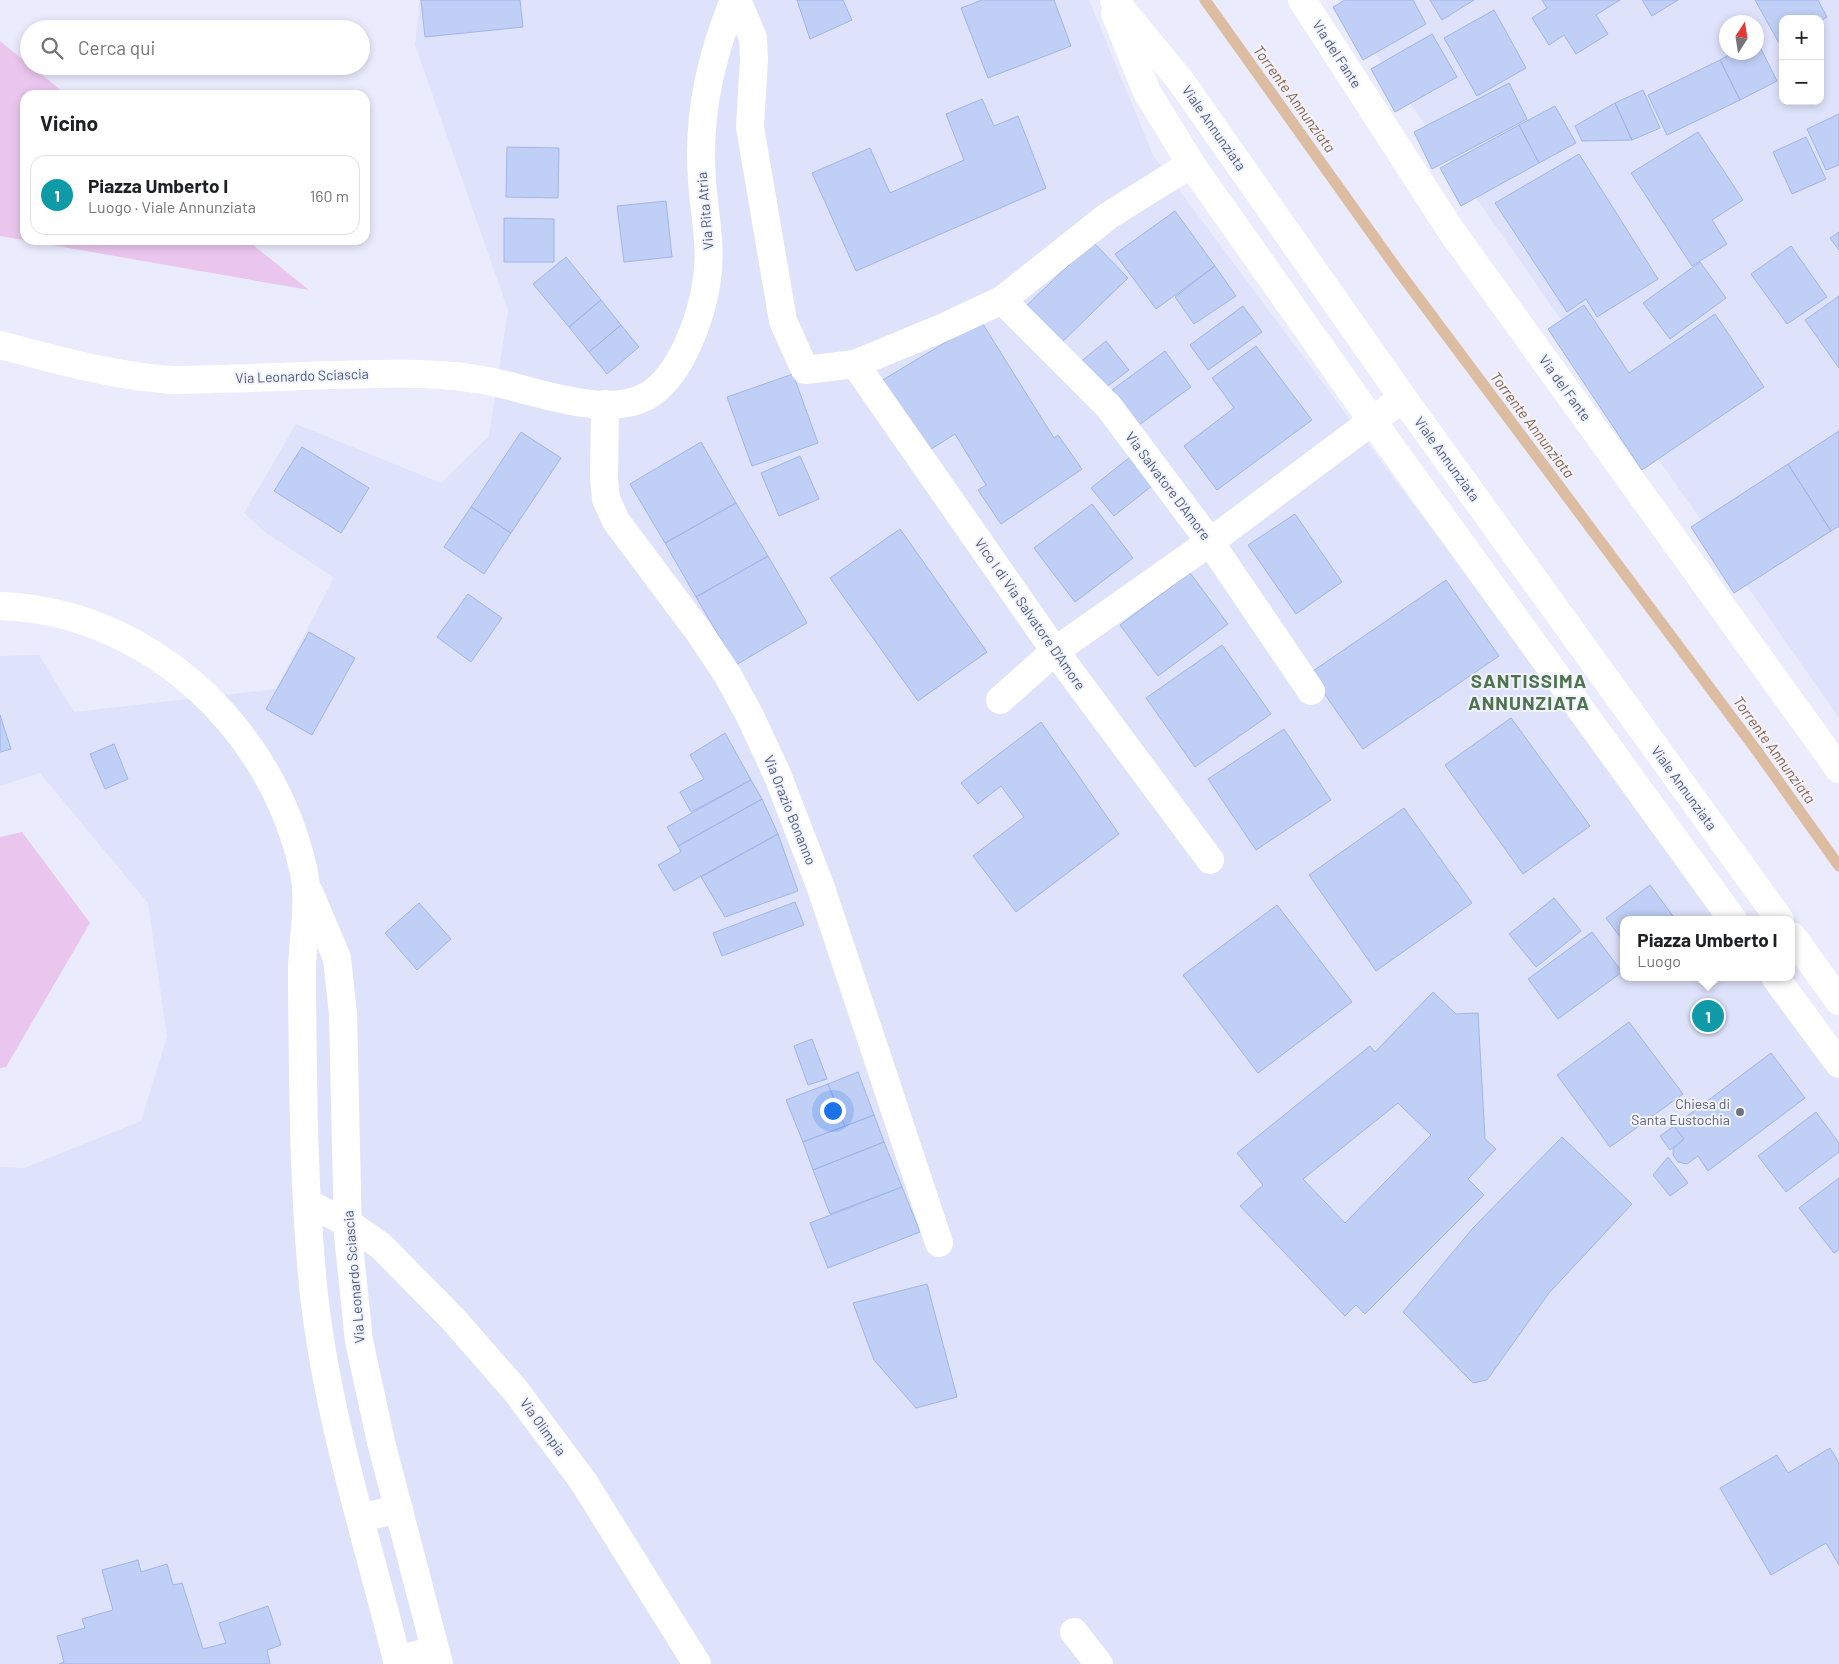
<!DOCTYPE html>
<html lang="it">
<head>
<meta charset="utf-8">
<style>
  :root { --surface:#fff; --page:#f6f6f6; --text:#202124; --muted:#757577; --line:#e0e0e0; --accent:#4895ef }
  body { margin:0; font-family:Barlow,sans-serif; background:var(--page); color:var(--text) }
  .controls { position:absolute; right:15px; top:15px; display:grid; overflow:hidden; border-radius:10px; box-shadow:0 2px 8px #0003 }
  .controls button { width:45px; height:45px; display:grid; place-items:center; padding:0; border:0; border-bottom:1px solid var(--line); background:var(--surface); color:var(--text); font:25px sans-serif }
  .compass { position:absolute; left:1719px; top:15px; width:45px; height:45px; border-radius:50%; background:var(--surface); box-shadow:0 2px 8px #0003; rotate:12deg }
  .you { position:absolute; left:832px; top:1110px; width:18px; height:18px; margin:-12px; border:4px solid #fff; border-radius:50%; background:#1a73e8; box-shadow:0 0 0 8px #1a73e833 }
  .badge { display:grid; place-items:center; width:32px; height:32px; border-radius:50%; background:var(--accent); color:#fff; font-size:16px; font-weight:700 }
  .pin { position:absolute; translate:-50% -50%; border:2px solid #fff; box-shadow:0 1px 5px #0006 }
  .popup { position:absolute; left:1620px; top:916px; width:175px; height:65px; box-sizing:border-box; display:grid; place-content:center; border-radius:10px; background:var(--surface); filter:drop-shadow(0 1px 4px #0005); font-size:16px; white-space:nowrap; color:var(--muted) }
  .popup b { font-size:19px; color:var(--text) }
  .popup::after { content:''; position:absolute; left:50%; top:100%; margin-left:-10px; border:10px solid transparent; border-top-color:var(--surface) }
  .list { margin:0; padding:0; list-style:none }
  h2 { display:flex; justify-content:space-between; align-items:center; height:65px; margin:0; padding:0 20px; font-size:21px }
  h2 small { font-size:16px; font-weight:400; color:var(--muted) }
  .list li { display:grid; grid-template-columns:32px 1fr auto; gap:15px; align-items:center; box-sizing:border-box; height:80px; margin:0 10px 10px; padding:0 10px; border:1px solid var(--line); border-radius:15px }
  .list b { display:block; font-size:19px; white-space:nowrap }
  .list p { margin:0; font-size:16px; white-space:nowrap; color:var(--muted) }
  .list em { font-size:16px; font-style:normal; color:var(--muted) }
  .icon { flex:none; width:28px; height:28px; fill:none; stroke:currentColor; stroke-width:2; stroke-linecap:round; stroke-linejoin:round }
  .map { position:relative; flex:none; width:1839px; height:1664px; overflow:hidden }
  .search { position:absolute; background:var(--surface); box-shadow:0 2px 8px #0003; left:20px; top:20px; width:350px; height:55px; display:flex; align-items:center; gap:12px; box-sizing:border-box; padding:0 18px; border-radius:28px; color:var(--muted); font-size:19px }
  .panel { position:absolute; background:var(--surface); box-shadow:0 2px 8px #0003; left:20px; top:90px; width:350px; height:155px; border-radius:15px }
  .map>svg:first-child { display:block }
</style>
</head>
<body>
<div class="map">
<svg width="1839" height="1664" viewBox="0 0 1839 1664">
  <rect width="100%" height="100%" fill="#eaecfe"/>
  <path fill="#dee2fb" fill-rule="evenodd" d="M420,0h669l64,155 570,765h-99v57h142l73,98v589h-1839v-497l24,1 117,-47 26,-84 -19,-134 -108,-130 -40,13v-130l39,-1 35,57 202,-23 58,-111 -68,-45 -22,-20 52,-89 145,59 48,-47 19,-126 -93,-265z
    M1338,0h501v718zM1783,19h37v82h-37zM1726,22h30v30h-30z"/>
  <path fill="#eac6ee" d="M0,41l67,54h-42v145h222l62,50 -309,-54z
    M22,832l68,91 -84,144 -6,1v-231z"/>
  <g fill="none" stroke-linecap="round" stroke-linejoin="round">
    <path stroke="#ddbda2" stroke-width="11" d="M1205,0l192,269 360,482 82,115"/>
  </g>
  <path fill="#c0cff5" stroke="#9fb5e9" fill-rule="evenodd" d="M421,0h99l3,27 -98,10z
    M797,0h46l9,20 -42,19z
    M982,0h72l17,46 -83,32 -27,-70z
    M1345,0h68l13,24 -63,36 -30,-53z
    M1430,0h44l-32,20z
    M1542,0h78l-24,15 12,19 -32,20 -12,-19 -15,10 -17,-27 15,-10z
    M1642,0h36l-26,16z
    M1755,0h63l9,17 -7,4v-2h-37v22l-4,2z
    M1494,10l32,58 -49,28 -33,-58z
    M1432,34l25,43 -62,35 -24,-43z
    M1757,41l20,40 -37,19 -20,-40 14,-8h22z
    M1720,60l20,40 -73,35 -19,-40z
    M1509,83l18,36 -95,50 -18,-37z
    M1643,90l17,38 -28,12 -17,-37z
    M982,99l12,27 24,-10 28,72 -190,83 -44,-98 58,-25 20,45 74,-33 -18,-46z
    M1615,103l17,37 -50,1 -7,-15z
    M1555,106l21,37 -37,20 -20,-38z
    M1839,114v51l-13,5 -19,-41z
    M1519,125l20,38 -78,43 -21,-38z
    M1698,132l45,68 -31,20 15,24 -35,22 -61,-93z
    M1806,137l20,42 -34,15 -19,-42z
    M507,147l52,1 -1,50 -52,-1z
    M1579,154l79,125 -61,38 -11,-18 -19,13 -72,-109z
    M666,201l6,56 -48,5 -7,-56z
    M1175,211l40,55 -59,43 -41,-55z
    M504,218l50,1v43h-50z
    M1839,232v18l-9,-12z
    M1093,242l35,36 -69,67 -35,-37z
    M1791,246l36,51 -40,27 -36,-50z
    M566,257l35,43 -32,27 -36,-43z
    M1700,262l26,36 -56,41 -27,-36z
    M1215,266l21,30 -42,28 -19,-27z
    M1839,296v72l-34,-48z
    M601,300l20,25 -32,27 -20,-25z
    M1584,305l45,68 86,-59 49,73 -122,83 -94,-141z
    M1243,306l19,26 -54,38 -18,-25z
    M981,321l73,117 4,-3 24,34 -81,55 -23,-34 8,-5 -31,-51 -30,19 -44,-72z
    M621,325l18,22 -32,27 -18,-22z
    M1106,341l23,29 -28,21 -22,-28z
    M1256,346l56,74 -95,70 -33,-44 50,-38 -22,-30z
    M1165,351l26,36 -52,38 -27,-35z
    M793,374l25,69 -66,23 -25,-69z
    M1839,431v95l-8,5 -43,-67z
    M521,432l40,26 -50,75 -40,-26z
    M701,442l35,61 -71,40 -35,-59z
    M302,447l67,41 -28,45 -67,-42z
    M800,456l19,43 -40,17 -18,-43z
    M1130,457l23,28 -39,31 -23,-28z
    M1788,464l43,67 -97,62 -43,-66z
    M736,503l32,53 -72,41 -31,-54z
    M1092,504l41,54 -58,44 -41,-54z
    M471,507l40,26 -27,41 -40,-27z
    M1295,514l47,68 -46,32 -48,-69z
    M900,529l87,123 -69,49 -88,-123z
    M768,556l39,67 -71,42 -40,-68z
    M1190,573l38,51 -70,52 -38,-51z
    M1446,580l53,76 -136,93 -53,-76z
    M468,594l34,24 -31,44 -34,-25z
    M309,632l46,26 -43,77 -46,-26z
    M1222,645l49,69 -76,53 -49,-69z
    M0,715l11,34 -11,3z
    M1511,718l79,108 -67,48 -78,-109z
    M1041,722l78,112 -103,78 -43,-56 51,-39 -23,-31 -23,18 -17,-21z
    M1284,729l47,71 -75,50 -48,-71z
    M725,733l26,47 -60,32 -11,-20 24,-13 -14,-24z
    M114,744l14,35 -23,10 -15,-35z
    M751,780l11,19 -84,47 -11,-19z
    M762,799l16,35 -104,57 -16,-26 23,-13 -3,-6z
    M1404,808l68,95 -96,68 -67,-96z
    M778,834l20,57 -73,26 -24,-40z
    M1650,885l26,35h-52v22l-18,-24z
    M1554,898l27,33 -45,36 -27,-33z
    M795,902l9,23 -82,31 -9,-23z
    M419,903l32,36 -34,31 -32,-37z
    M1277,905l75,97 -94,71 -75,-98z
    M1592,932l30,40 -64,47 -30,-40z
    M1433,992l23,22 22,-1 7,126 11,10 -28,30 16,16 -119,119 -9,-9 -11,11 -105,-110 23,-21 -26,-32 133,-107 5,6zM1398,1103l33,32 -86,88 -42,-44z
    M1629,1022l54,72 -73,53 -53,-72z
    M812,1039l15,40 -19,6 -14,-39z
    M1771,1053l34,45 -97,73 -10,-15 -11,8 -9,-2 -5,-7v-6l11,-10 -10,-13z
    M858,1072l16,43 -29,11 -17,-42z
    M828,1084l17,42 -42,16 -17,-42z
    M1816,1112l23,31v9l-53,40 -28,-36z
    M874,1115l10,27 -71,28 -10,-28z
    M1674,1126l10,13 -14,11 -10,-14z
    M1562,1137l70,67 -83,89 -62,87 -14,3 -70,-71 70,-84z
    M884,1142l18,45 -72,27 -17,-44z
    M1668,1157l20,26 -18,13 -17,-21z
    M1839,1178v72l-5,3 -35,-45z
    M902,1187l18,45 -92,36 -18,-45z
    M927,1284l30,113 -41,11 -42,-48 -21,-57z
    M1830,1448l9,15v102l-13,-22 -55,32 -51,-87 57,-33 11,18z
    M138,1560l3,12 26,-8 6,21 9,-2 21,66 23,-6 -7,-20 49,-17 13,39 -14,5 3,14h-211l5,-2 -7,-26 28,-8 -3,-9 31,-9 -11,-40z"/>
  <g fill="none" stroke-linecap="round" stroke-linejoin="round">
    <path stroke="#fff" stroke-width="28" d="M737,0l16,38 1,21 -4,68 33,194 22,49 50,-6 87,-36 60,-28 106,-84 83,-52
      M1302,0l148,229 389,540
      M1002,300l107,107 101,135 101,149
      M855,364l200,287 155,209
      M605,404l-1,74 2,21 10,22 83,111 28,42 23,42 27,58 44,114 118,355
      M1000,700l55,-49 155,-109 193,-144
      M309,1204l39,19 33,23 72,73 63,72 67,90 114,183
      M360,1518l39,-9
      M1074,1632l25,32
      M397,1660l38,-10"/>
    <path stroke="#fff" stroke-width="28" d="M0,345c58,15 113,31 172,35 53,-1 106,-3 158,-5 53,-1 106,-4 158,6 44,8 117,39 159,15 34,-19 55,-80 60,-117 5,-34 -3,-65 -5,-99 -5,-63 8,-122 32,-180
      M0,606c149,5 274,123 304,267 7,33 -3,71 -2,105 1,105 1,212 12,317 14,125 54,247 84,369
      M309,892l28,66 6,56 5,221 11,106 22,101 58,222"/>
    <path stroke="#fff" stroke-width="28" d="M1114,0l66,80 223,318 377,522
      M1115,13l32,79 44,72 182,258 360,498
      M1792,936l47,65
      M1775,977l64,87"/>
  </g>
  <circle fill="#6b7280" stroke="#f2f3ff" stroke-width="2" cx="1740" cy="1112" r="5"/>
  <g text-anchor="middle" stroke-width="4" stroke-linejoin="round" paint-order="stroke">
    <g font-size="14" fill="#4a5b7c" stroke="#f2f3ff">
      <text transform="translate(1337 54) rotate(57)" y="5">Via del Fante</text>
      <text transform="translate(1214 128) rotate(55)" y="5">Viale Annunziata</text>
      <text transform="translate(705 211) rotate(-95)" y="5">Via Rita Atria</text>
      <text transform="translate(302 376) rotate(-2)" y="5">Via Leonardo Sciascia</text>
      <text transform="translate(1565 388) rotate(54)" y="5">Via del Fante</text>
      <text transform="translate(1447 459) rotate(54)" y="5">Viale Annunziata</text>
      <text transform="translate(1168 486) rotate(53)" y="5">Via Salvatore D'Amore</text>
      <text transform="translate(1030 614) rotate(55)" y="5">Vico I di Via Salvatore D'Amore</text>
      <text transform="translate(1684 788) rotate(54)" y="5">Viale Annunziata</text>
      <text transform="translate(790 810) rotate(68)" y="5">Via Orazio Bonanno</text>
      <text transform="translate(354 1277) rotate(-95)" y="5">Via Leonardo Sciascia</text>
      <text transform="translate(543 1427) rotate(54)" y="5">Via Olimpia</text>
    </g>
    <g font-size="14" fill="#5b616d" stroke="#f2f3ff" text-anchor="end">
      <text x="1730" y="1109">Chiesa di<tspan x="1730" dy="16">Santa Eustochia</tspan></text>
    </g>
    <g font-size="15" font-style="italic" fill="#89633f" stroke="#f2f3ff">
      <text transform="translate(1294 99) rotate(54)" y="5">Torrente Annunziata</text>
      <text transform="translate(1532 425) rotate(53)" y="5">Torrente Annunziata</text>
      <text transform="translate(1774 750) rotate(54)" y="5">Torrente Annunziata</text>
    </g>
    <g font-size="19" font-weight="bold" letter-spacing="1" fill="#4e744d" stroke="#f2f3ff">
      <text x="1529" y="688">SANTISSIMA<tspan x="1529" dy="22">ANNUNZIATA</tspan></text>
    </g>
  </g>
</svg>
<div class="controls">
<button>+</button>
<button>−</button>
</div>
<svg class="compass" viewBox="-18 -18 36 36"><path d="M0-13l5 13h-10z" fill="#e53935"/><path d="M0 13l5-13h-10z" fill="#757577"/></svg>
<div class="you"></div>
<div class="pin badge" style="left:1708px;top:1016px;background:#0f9aa8">1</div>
<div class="popup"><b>Piazza Umberto I</b>Luogo</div>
<div class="search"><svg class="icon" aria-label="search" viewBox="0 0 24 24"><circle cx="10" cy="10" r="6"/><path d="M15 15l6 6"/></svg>Cerca qui</div>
<section class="panel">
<h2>Vicino<small></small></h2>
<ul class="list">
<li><span class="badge" style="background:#0f9aa8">1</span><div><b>Piazza Umberto I</b><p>Luogo · Viale Annunziata</p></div><em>160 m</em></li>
</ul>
</section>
</div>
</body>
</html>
